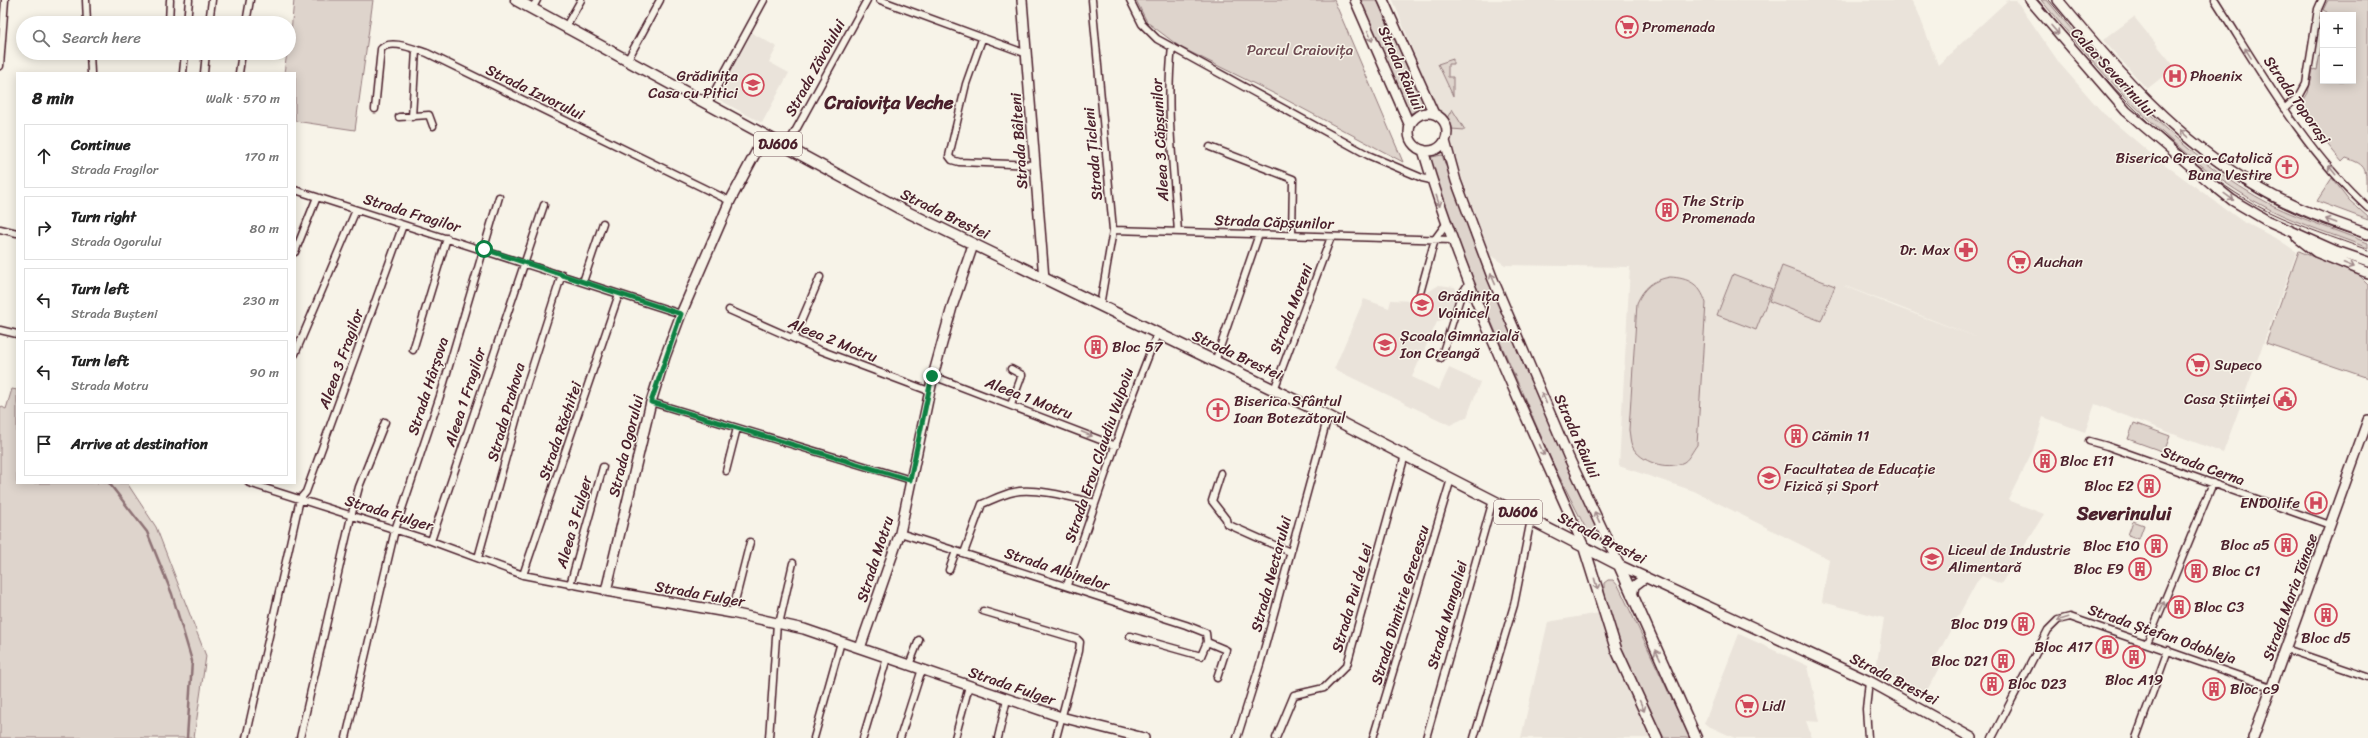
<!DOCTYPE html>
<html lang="en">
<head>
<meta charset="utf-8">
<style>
  :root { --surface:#fff; --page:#f2f2f2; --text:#222; --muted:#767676; --line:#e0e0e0 }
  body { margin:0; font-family:Sriracha,sans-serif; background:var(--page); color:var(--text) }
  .controls { position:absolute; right:12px; top:12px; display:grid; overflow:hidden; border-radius:0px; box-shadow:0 2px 10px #0003 }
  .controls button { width:36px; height:36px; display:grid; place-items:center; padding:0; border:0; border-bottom:1px solid var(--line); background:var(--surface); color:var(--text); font:20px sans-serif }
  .stop { position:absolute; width:12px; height:12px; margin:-9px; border:3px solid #0b8043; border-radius:50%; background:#fff }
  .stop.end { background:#0b8043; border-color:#fff; box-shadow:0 1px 4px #0008 }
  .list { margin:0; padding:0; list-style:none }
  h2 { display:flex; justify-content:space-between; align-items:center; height:52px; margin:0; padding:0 16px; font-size:17px }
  h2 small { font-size:13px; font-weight:400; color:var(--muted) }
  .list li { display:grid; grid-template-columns:26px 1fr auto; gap:12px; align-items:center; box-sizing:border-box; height:64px; margin:0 8px 8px; padding:0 8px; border:1px solid var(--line); border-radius:0px }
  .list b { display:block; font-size:15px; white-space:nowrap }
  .list p { margin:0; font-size:13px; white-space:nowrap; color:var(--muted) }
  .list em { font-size:13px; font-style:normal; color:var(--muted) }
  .icon { flex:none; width:22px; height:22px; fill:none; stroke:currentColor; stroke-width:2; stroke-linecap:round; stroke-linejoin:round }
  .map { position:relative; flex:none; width:2368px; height:738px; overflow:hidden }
  .search { position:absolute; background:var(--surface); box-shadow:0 2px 10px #0003; left:16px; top:16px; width:280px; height:44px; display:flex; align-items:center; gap:10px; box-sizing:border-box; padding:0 14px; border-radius:22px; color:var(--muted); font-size:15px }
  .panel { position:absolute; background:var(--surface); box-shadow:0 2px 10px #0003; left:16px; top:72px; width:280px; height:412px; border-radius:0px }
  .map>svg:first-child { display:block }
</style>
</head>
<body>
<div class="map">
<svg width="2368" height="738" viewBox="0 0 2368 738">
  <rect width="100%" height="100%" fill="#f7f3e8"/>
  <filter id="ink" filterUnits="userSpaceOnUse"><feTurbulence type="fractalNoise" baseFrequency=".025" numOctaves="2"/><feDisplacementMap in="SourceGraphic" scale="8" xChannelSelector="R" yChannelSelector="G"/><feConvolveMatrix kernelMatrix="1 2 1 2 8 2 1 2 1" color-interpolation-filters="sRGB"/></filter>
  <g filter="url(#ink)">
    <path fill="#eae3da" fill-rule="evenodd" d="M1393,0h518l7,12 20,53 70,-65h8l44,64 43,49 53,45 86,63 37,19 18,12 -74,201 -128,-49 -10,28 -42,-15 -10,33 -25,50 36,14 -43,70 -19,-8 -6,7 -41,76 6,5 -17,32 -48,-27 8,-51 -62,-16 7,-43 -135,-68 -75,-25 11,-199 -125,-2 -15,-10 -42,-115zM1844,286h1l134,52 -83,-31z
      M2134,17l41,50 -28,22 -44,-49z
      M752,33l25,14 -8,15 20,11 -27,50 -46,-25z
      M1439,285l16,2 2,5 -7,24 -13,6 -25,55 27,13 10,-22 31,14 -13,35 -17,8 -116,-56 30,-70 25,9 2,-8 23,1z
      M1599,613l54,125h-132l27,-116z
      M1739,634l69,32 12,56 -14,-1 6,17h-77l-31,-14z"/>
    <path fill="#ded4cc" stroke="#947a7c" d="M294,0h79l-18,130 -60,-9v-48h-11l3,-20h2z
      M1136,0h198l69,162 -122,-65 -101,-50 -33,-25z
      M1360,0h17l48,107 -16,7z
      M2041,0h6c62,75 137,160 225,205 31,15 64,25 96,38v5c-33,-13 -67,-23 -99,-39 -91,-47 -164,-131 -228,-209z
      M2328,0h40v193l-2,-2c0,-21 2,-26 -20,-33l-4,4 -27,-33 -15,-23 8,-13 5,-24 4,1 6,-33v44h30v-66h-26v-3l-4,-2z
      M1453,59v5h-5v13h5v19l-15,-32z
      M1452,109l13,21 -14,-1 -5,-9z
      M1442,155l45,123 117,265 -17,-12 -33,-65 -80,-184 -47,-124z
      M2332,178l17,22 19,17v3l-51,-19z
      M2299,251l61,25 8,8v94l-102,-35z
      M1782,266l53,20 -14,35 -52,-20z
      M1733,274l39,15 -16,41 -39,-15z
      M1670,277c19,1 30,7 36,26l-9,142c-4,5 -8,14 -13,17 -17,9 -44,0 -52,-16 -2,-5 -2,-11 -3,-16l8,-127c7,-16 16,-23 33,-26z
      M12,389l5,1v93h110l29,44 50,129 -12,82h-194v-332l6,3z
      M2134,423l36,13 -6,16 -36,-13z
      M2133,521l11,4 -5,14 -11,-4z
      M1608,580h5l6,7 71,151h-26c-18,-37 -62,-116 -60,-155z"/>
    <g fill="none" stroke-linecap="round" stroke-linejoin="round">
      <path stroke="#8e7275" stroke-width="2.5" d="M109,483l38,49 25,62 20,67 -5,77"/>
      <g stroke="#4a1f2b" stroke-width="9">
        <path id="street" d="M86,0l1,23
          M880,0l147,54
          M1092,0l21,230 -13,76
          M1130,0l12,24 15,15 211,116 54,23 9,2
          M2215,0c46,72 89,150 153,208
          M532,9l5,-9
          M169,23l1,-23
          M187,23l2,-23
          M209,23l3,-23
          M246,23l4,-23
          M565,28l16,-28
          M982,39l-16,45 -17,72 3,4 7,2 76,3
          M1172,47c-7,60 2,125 6,185
          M90,53l1,20
          M627,61l33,-61
          M0,66l5,-66
          M183,73l2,-20
          M204,73l2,-20
          M239,73l3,-20
          M707,105l57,-105
          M375,109l6,-60c9,-11 35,1 46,4l303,148
          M2284,109l16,-14 6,-11 12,-75 4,-9
          M399,117l30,-2 4,11
          M412,117l4,-67
          M1210,147l83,32 -1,56
          M786,148l81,-148
          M295,190l386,124
          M0,229l17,4
          M1113,230l339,10
          M295,252l22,-55
          M583,282l20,-59
          M1420,293l15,-54 11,-15
          M729,310l88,39 112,42
          M0,330l17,4
          M794,338l26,-61
          M413,350l34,-112
          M295,354l61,-144
          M1441,358l20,-63 8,-12
          M1215,362l44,-128
          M1011,369l11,6 -11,30
          M933,376l183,70
          M1274,390l57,-153
          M651,402l260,78
          M2089,441l18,5 223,79
          M726,471l11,-43
          M1221,473l-9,28 14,18 1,5 63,28
          M249,483l182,58 92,34 83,16
          M900,533l286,92 20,8 1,9 -6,14 -71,-20
          M431,541l113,-336
          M964,553l18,-49c10,-4 21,-10 32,-12 20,-5 60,6 81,11
          M478,558l44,-159 40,-125
          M949,570l7,-19
          M523,575l96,-281
          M570,585l33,-118
          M1067,585l62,-179 28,-72
          M983,611l94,28 3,3 -1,9 -23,87
          M732,613l18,-71
          M779,624l14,-61
          M1207,642l19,8 -9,28
          M2147,643l66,-160
          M2286,649l82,28
          M909,665l10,-25
          M246,738l54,-239 6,-7 97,-267
          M300,738l51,-221 8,-30 26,-65
          M346,738l49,-208 46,-137 58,-196
          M769,738l8,-115
          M814,738l27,-96
          M863,738l24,-80
          M900,738l22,-69
          M955,738l14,-52
          M998,738l9,-39
          M1237,738l24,-77 67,-245
          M1276,738l18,-43 30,-7 23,-23 58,-210
          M1373,738l78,-259
          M1426,738l67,-238
          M1474,738l40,-133 17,-86
          M1868,738l-2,-29 3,-28
          M1992,738l56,-108 10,-10 12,-3 201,70
          M2136,738l32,-88"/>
      </g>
      <g stroke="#4a1f2b" stroke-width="12">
        <path id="secondary" d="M1022,0l22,279
          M1355,0l55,126
          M1383,0l51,114
          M2030,0l96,111 86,73 20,16 34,20 70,31 32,11
          M2058,0c59,71 119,141 201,188 34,20 72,33 109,46
          M1409 132a19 19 0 1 1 38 0a19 19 0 1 1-38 0Z
          M764,137l-34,64 -49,113 -16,43 -14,45 -45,189 126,22 72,16 257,88 83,21
          M1445,141l11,40 36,96 77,181 50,107 250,116 103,57
          M1423,150c40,137 104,267 161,397
          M2298,238l18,14 52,21
          M1632,596l2,-10 12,-9
          M860,648l40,-115 33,-157 19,-69 21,-62
          M2253,738l115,-318"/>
      </g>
      <g stroke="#4a1f2b" stroke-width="13">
        <path id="primary" d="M516,0l383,208 429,208 291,149 77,173
          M1584,547l32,102 41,89"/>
      </g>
      <use href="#street" stroke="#f7f3e8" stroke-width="6"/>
      <use href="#secondary" stroke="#f7f3e8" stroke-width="9"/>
      <use href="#primary" stroke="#f7f3e8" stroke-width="10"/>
      <path stroke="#4a1f2b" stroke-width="1" d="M2038,0c62,75 142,168 231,212 32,15 66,26 99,38
        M2049,0c65,77 134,154 223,202 30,16 64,27 96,38"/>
    </g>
    <defs><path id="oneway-shaft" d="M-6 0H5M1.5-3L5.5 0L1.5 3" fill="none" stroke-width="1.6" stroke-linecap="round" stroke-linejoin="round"/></defs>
    <g stroke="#a0898a">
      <use href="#oneway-shaft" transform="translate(2055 30) rotate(49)"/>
      <use href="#oneway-shaft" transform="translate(1370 36) rotate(67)"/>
      <use href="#oneway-shaft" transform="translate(2248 53) rotate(-122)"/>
      <use href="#oneway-shaft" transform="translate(2184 134) rotate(-139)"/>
      <use href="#oneway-shaft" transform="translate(2332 170) rotate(-129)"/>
      <use href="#oneway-shaft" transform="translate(2229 197) rotate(36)"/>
      <use href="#oneway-shaft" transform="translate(1438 201) rotate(72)"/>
      <use href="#oneway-shaft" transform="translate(2331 221) rotate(-160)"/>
      <use href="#oneway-shaft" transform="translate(2349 265) rotate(22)"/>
      <use href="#oneway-shaft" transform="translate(1493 279) rotate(-113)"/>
      <use href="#oneway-shaft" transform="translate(1544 398) rotate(-113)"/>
      <use href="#oneway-shaft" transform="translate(1087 434) rotate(22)"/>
      <use href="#oneway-shaft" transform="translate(1542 450) rotate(66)"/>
      <use href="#oneway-shaft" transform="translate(1597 517) rotate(-115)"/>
      <use href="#oneway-shaft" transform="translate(1596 584) rotate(74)"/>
      <use href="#oneway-shaft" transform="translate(2162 607) rotate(-68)"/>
      <use href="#oneway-shaft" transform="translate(2063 619) rotate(163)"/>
      <use href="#oneway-shaft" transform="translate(1658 655) rotate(-115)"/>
      <use href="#oneway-shaft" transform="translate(1642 706) rotate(66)"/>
    </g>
  </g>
  <g fill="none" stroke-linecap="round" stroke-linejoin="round" filter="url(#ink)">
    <path stroke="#0b8043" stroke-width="5" d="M484,249l197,65 -30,88 259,78 22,-104"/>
  </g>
  <defs>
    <g id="supermarket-ring" transform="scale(1.15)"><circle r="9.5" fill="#f7f3e8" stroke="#d1495b" stroke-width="1.5"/><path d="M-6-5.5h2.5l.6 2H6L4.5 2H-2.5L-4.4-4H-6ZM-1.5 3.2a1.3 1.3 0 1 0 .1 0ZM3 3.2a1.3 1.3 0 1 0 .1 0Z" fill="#d1495b"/></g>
    <g id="hospital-ring" transform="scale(1.15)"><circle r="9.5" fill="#f7f3e8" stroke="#d1495b" stroke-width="1.5"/><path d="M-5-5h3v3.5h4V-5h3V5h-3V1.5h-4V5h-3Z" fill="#d1495b"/></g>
    <g id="school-ring" transform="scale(1.15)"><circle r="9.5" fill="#f7f3e8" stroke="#d1495b" stroke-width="1.5"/><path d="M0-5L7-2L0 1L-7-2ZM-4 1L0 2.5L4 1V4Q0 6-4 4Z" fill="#d1495b"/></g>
    <g id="church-ring" transform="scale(1.15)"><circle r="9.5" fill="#f7f3e8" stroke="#d1495b" stroke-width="1.5"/><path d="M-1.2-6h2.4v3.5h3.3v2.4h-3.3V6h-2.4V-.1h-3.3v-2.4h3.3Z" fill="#d1495b"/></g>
    <g id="building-ring" transform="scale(1.15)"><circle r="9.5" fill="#f7f3e8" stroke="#d1495b" stroke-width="1.5"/><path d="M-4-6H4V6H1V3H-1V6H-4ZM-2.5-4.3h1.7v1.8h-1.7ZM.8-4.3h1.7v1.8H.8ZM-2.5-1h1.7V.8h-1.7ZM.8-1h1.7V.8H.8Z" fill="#d1495b"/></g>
    <g id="pharmacy-ring" transform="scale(1.15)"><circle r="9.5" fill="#f7f3e8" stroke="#d1495b" stroke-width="1.5"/><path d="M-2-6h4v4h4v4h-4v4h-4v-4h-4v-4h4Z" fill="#d1495b"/></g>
    <g id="civic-ring" transform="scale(1.15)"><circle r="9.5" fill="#f7f3e8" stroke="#d1495b" stroke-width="1.5"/><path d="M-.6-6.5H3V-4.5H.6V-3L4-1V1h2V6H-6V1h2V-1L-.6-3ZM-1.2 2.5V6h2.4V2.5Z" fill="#d1495b"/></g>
    <g id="university-ring" transform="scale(1.15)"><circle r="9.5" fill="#f7f3e8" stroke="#d1495b" stroke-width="1.5"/><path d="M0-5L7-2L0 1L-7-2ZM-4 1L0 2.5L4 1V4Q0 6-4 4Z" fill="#d1495b"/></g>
  </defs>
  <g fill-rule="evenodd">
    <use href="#supermarket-ring" x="1627" y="27"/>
    <use href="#hospital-ring" x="2175" y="76"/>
    <use href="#school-ring" x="753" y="85"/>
    <use href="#church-ring" x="2287" y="167"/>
    <use href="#building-ring" x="1667" y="210"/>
    <use href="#pharmacy-ring" x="1966" y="250"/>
    <use href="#supermarket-ring" x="2019" y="262"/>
    <use href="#school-ring" x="1422" y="305"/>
    <use href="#school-ring" x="1385" y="345"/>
    <use href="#building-ring" x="1096" y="347"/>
    <use href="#supermarket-ring" x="2198" y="365"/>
    <use href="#civic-ring" x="2285" y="399"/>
    <use href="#church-ring" x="1218" y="410"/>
    <use href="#building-ring" x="1796" y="436"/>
    <use href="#building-ring" x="2045" y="461"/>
    <use href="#university-ring" x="1769" y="478"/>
    <use href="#building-ring" x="2149" y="486"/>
    <use href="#hospital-ring" x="2316" y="503"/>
    <use href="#building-ring" x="2286" y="545"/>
    <use href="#building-ring" x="2156" y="546"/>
    <use href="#school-ring" x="1932" y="559"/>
    <use href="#building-ring" x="2140" y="569"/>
    <use href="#building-ring" x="2196" y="571"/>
    <use href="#building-ring" x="2179" y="607"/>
    <use href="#building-ring" x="2326" y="615"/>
    <use href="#building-ring" x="2023" y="624"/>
    <use href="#building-ring" x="2107" y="647"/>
    <use href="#building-ring" x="2134" y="657"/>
    <use href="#building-ring" x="2003" y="661"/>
    <use href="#building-ring" x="1992" y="684"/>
    <use href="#building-ring" x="2214" y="689"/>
    <use href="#supermarket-ring" x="1747" y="706"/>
  </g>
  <g text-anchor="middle" stroke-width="3" stroke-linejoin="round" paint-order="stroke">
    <g fill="#f7f3e8" stroke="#7e5f64" stroke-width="1">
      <rect x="754" y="132" width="48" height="24" rx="3"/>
      <rect x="1494" y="500" width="48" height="24" rx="3"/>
    </g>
    <g font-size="14" font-weight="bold" fill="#4a1f2b">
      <text x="778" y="149">DJ606</text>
      <text x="1518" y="517">DJ606</text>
    </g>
    <g font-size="15" fill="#4a1f2b" stroke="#f7f3e8" text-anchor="start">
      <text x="1642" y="32">Promenada</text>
      <text x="738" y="81" text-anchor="end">Grădinița<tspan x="738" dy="17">Casa cu Pitici</tspan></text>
      <text x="2190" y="81">Phoenix</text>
      <text x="2272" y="163" text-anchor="end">Biserica Greco-Catolică<tspan x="2272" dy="17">Buna Vestire</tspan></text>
      <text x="1682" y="206">The Strip<tspan x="1682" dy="17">Promenada</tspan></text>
      <text x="1950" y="255" text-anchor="end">Dr. Max</text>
      <text x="2034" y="267">Auchan</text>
      <text x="1438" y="301">Grădinița<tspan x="1438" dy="17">Voinicel</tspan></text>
      <text x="1400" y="341">Școala Gimnazială<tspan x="1400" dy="17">Ion Creangă</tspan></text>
      <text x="1112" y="352">Bloc 57</text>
      <text x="2214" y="370">Supeco</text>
      <text x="2270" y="404" text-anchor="end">Casa Științei</text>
      <text x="1234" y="406">Biserica Sfântul<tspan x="1234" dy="17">Ioan Botezătorul</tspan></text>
      <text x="1812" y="441">Cămin 11</text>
      <text x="2060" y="466">Bloc E11</text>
      <text x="1784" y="474">Facultatea de Educație<tspan x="1784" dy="17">Fizică și Sport</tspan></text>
      <text x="2134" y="491" text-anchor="end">Bloc E2</text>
      <text x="2300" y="508" text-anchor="end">ENDOlife</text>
      <text x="2270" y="550" text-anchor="end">Bloc a5</text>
      <text x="2140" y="551" text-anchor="end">Bloc E10</text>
      <text x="1948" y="555">Liceul de Industrie<tspan x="1948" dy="17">Alimentară</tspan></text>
      <text x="2124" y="574" text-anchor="end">Bloc E9</text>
      <text x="2212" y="576">Bloc C1</text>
      <text x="2194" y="612">Bloc C3</text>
      <text x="2008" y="629" text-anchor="end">Bloc D19</text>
      <text x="2326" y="643" text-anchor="middle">Bloc d5</text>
      <text x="2092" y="652" text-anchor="end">Bloc A17</text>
      <text x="1988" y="666" text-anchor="end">Bloc D21</text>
      <text x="2134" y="685" text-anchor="middle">Bloc A19</text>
      <text x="2008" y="689">Bloc D23</text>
      <text x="2230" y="694">Bloc c9</text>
      <text x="1762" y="711">Lidl</text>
    </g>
    <g font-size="15" fill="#6f4c53" stroke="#f7f3e8">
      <text x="1300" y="55">Parcul Craiovița</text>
    </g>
    <g font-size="15" fill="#4a1f2b" stroke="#f7f3e8">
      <text transform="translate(815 68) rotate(-61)" y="5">Strada Zăvoiului</text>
      <text transform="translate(1401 68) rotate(66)" y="5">Strada Râului</text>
      <text transform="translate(2113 72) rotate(47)" y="5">Calea Severinului</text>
      <text transform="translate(535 92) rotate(26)" y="5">Strada Izvorului</text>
      <text transform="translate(2297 100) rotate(55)" y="5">Strada Toporași</text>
      <text transform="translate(1160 140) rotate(-93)" y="5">Aleea 3 Căpșunilor</text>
      <text transform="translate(1019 141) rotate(-94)" y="5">Strada Bâlteni</text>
      <text transform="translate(1093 154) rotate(-95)" y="5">Strada Țicleni</text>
      <text transform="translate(412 213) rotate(17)" y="5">Strada Fragilor</text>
      <text transform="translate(945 214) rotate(26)" y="5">Strada Brestei</text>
      <text transform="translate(1274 222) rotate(2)" y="5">Strada Căpșunilor</text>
      <text transform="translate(1291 309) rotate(-69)" y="5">Strada Moreni</text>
      <text transform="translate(833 340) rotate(22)" y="5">Aleea 2 Motru</text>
      <text transform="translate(1237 355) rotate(25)" y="5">Strada Brestei</text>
      <text transform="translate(341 359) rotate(-70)" y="5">Aleea 3 Fragilor</text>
      <text transform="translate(428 386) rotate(-72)" y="5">Strada Hârșova</text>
      <text transform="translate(465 397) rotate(-72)" y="5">Aleea 1 Fragilor</text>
      <text transform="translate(1029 398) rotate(21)" y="5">Aleea 1 Motru</text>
      <text transform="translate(506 412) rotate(-74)" y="5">Strada Prahova</text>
      <text transform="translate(560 431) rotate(-71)" y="5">Strada Răchitei</text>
      <text transform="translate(1577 436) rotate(66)" y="5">Strada Râului</text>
      <text transform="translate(626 446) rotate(-76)" y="5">Strada Ogorului</text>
      <text transform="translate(1099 455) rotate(-71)" y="5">Strada Erou Claudiu Vulpoiu</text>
      <text transform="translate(2203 466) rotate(20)" y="5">Strada Cerna</text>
      <text transform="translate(389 513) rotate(17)" y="5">Strada Fulger</text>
      <text transform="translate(574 522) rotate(-74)" y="5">Aleea 3 Fulger</text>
      <text transform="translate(1602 538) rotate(27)" y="5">Strada Brestei</text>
      <text transform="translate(875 559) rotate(-72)" y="5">Strada Motru</text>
      <text transform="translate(1057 569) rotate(18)" y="5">Strada Albinelor</text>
      <text transform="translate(1271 574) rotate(-75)" y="5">Strada Nectarului</text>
      <text transform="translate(700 594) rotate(10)" y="5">Strada Fulger</text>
      <text transform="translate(2290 597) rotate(-70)" y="5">Strada Maria Tănase</text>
      <text transform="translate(1352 598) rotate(-74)" y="5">Strada Pui de Lei</text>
      <text transform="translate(1400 605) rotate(-73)" y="5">Strada Dimitrie Grecescu</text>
      <text transform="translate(1447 615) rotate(-74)" y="5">Strada Mangaliei</text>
      <text transform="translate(2162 634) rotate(19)" y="5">Strada Ștefan Odobleja</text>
      <text transform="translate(1894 679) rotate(27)" y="5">Strada Brestei</text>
      <text transform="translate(1012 686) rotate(19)" y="5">Strada Fulger</text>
    </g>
    <g font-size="19" font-weight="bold" fill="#4a1f2b" stroke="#f7f3e8">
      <text x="889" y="109">Craiovița Veche</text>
      <text x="2124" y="520">Severinului</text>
    </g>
  </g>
</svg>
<div class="controls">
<button>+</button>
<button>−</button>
</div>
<div class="stop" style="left:484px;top:249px"></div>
<div class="stop end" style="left:932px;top:376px"></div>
<div class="search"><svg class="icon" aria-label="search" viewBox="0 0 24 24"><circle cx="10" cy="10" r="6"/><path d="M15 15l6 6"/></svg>Search here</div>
<section class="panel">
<h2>8 min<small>Walk · 570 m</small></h2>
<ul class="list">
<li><svg class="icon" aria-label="ahead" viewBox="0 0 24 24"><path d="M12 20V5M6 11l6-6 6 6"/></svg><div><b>Continue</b><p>Strada Fragilor</p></div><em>170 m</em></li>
<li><svg class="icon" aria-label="right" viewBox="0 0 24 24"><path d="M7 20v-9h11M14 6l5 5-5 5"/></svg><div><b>Turn right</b><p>Strada Ogorului</p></div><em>80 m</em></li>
<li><svg class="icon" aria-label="left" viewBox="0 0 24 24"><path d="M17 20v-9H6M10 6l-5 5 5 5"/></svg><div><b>Turn left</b><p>Strada Bușteni</p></div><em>230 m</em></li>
<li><svg class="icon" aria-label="left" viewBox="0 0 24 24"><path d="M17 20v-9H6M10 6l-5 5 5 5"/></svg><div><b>Turn left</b><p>Strada Motru</p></div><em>90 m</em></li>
<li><svg class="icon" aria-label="arrive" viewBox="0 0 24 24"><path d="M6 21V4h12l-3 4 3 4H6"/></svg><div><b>Arrive at destination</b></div></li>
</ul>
</section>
</div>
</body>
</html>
